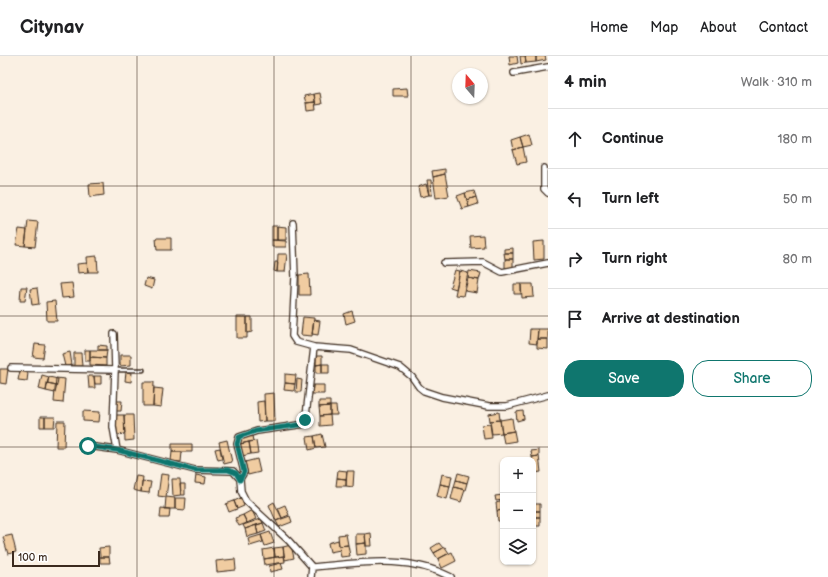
<!DOCTYPE html>
<html lang="en">
<head>
<meta charset="utf-8">
<style>
  :root { --surface:#fff; --page:#f6f6f6; --text:#202124; --muted:#757577; --line:#e0e0e0; --accent:#0f766e }
  body { margin:0; font-family:"Balsamiq Sans",sans-serif; background:var(--page); color:var(--text) }
  .controls { position:absolute; right:12px; bottom:12px; display:grid; overflow:hidden; border-radius:8px; box-shadow:0 1px 3px #0004 }
  .controls button { width:36px; height:36px; display:grid; place-items:center; padding:0; border:0; border-bottom:1px solid var(--line); background:var(--surface); color:var(--text); font:20px sans-serif }
  .compass { position:absolute; left:452px; top:12px; width:36px; height:36px; border-radius:50%; background:var(--surface); box-shadow:0 1px 3px #0004; rotate:341deg }
  .scale { position:absolute; left:12px; bottom:10px; width:88px; box-sizing:border-box; padding-left:4px; border:2px solid #3b2a1e; border-top:0; font-size:11px; line-height:14px; white-space:nowrap; color:#3b2a1e; -webkit-text-stroke:3px #fff; paint-order:stroke }
  .stop { position:absolute; width:12px; height:12px; margin:-9px; border:3px solid #0f766e; border-radius:50%; background:#fff }
  .stop.end { background:#0f766e; border-color:#fff; box-shadow:0 1px 4px #0008 }
  .list { margin:0; padding:0; list-style:none }
  h2 { display:flex; justify-content:space-between; align-items:center; height:52px; margin:0; padding:0 16px; font-size:17px }
  h2 small { font-size:13px; font-weight:400; color:var(--muted) }
  .list li { display:grid; grid-template-columns:26px 1fr auto; gap:12px; align-items:center; box-sizing:border-box; height:60px; padding:0 16px; border-top:1px solid var(--line) }
  .list b { display:block; font-size:15px; white-space:nowrap }
  .list em { font-size:13px; font-style:normal; color:var(--muted) }
  .actions { display:flex; gap:8px; padding:12px 16px }
  .actions a { flex:1; padding:9px 0; border:1px solid var(--accent); border-radius:16px; text-align:center; font-size:14px; color:var(--accent) }
  .actions .main { background:var(--accent); color:#fff }
  .icon { flex:none; width:22px; height:22px; fill:none; stroke:currentColor; stroke-width:2; stroke-linecap:round; stroke-linejoin:round }
  .map { position:relative; flex:none; width:548px; height:521px; overflow:hidden }
  header { display:flex; align-items:center; gap:24px; box-sizing:border-box; height:56px; padding:0 20px; background:var(--surface); border-bottom:1px solid var(--line) }
  header strong { font-size:19px }
  nav { display:flex; gap:22px; margin-inline-start:auto; font-size:14px }
  main { display:flex }
  aside { flex:1; background:var(--surface) }
  .map>svg:first-child { display:block }
</style>
</head>
<body>
<header>
<strong>Citynav</strong>
<nav><a>Home</a><a>Map</a><a>About</a><a>Contact</a></nav>
</header>
<main>
<div class="map">
<svg width="548" height="521" viewBox="0 0 548 521">
  <rect width="100%" height="100%" fill="#faf0e3"/>
  <filter id="ink" filterUnits="userSpaceOnUse"><feTurbulence type="fractalNoise" baseFrequency=".025" numOctaves="2"/><feDisplacementMap in="SourceGraphic" scale="8" xChannelSelector="R" yChannelSelector="G"/><feConvolveMatrix kernelMatrix="1 2 1 2 8 2 1 2 1" color-interpolation-filters="sRGB"/></filter>
  <g filter="url(#ink)">
    <path fill="#f0cca1" stroke="#3b2a1e" d="M509,0h8l1,7 -8,2z
      M520,0h5l1,7 -5,1z
      M525,0h11v6l-10,1z
      M536,0h9l1,4 -10,2z
      M407,32l1,8h-15v-7z
      M320,37l2,11 -6,1 -2,-11z
      M314,38l1,8 -9,1 -2,-7z
      M315,46l1,8 -9,1 -1,-8z
      M529,78l3,11 -9,2 -3,-10z
      M520,81l3,10 -10,3 -2,-10z
      M523,91l3,15 -9,2 -4,-14z
      M445,113v5l-12,3 -1,-6z
      M445,118l4,22 -13,2 -3,-21z
      M427,124h4l1,15h-3z
      M103,127l1,12 -14,2 -1,-13z
      M426,128l3,11 -9,2 -2,-10z
      M474,135l2,6 -9,3 -2,-7z
      M465,137l4,14 -7,2 -5,-13z
      M476,141l2,7 -9,3 -2,-7z
      M28,165l10,1 -3,25 -10,-1z
      M272,170h5v14h-5z
      M277,170l9,1v13h-9z
      M19,173l8,1 -2,16 -9,-1z
      M483,179l1,12 -13,1 -1,-12z
      M156,182h15v12h-14z
      M272,184l14,1v6h-14z
      M544,185v18l-10,1 -1,-18z
      M513,192v5h-9v-4z
      M504,197h9v6h-8z
      M278,198h9l-2,18h-8z
      M97,200l1,16h-10l-1,-15z
      M505,203h8v9h-8z
      M275,206h3l-1,10 -3,-1z
      M87,207l1,9 -10,1 -1,-9z
      M455,214l5,1 -4,18 -6,-2z
      M460,215l8,2 -5,23 -8,-1z
      M469,215l12,2 -2,7 -11,-2z
      M309,218l1,21h-11v-20z
      M146,222l8,2 -2,9 -8,-3z
      M468,222l11,2 -2,13 -12,-2z
      M72,227l2,14 -12,1 -2,-14z
      M514,228h7v10h-7z
      M521,228h12l1,13 -12,1z
      M21,231h6l-2,14h-5z
      M37,232l2,16 -7,1 -2,-16z
      M55,245l2,20h-10l-1,-19z
      M352,255l3,10 -9,3 -2,-10z
      M237,261h10v21h-10z
      M247,261h5v15l-5,1z
      M303,261l11,1 -2,18 -11,-1z
      M314,264l6,1 -2,14 -6,-1z
      M530,273h8l-1,15 -8,-1z
      M538,273h10v10h-11z
      M537,283h11v10l-11,-1z
      M35,288l10,1 -2,13 -10,-1z
      M98,289l9,1v4h-9z
      M85,294h5v11h-5z
      M90,294h17l-1,8 -16,-1z
      M70,296l2,13 -7,1 -3,-12z
      M74,297h7l1,13h-8z
      M120,299h11v10l-11,1z
      M316,300h6v8l-6,1z
      M90,301l16,1v8l-16,-1z
      M322,308h7v9h-7z
      M322,308v9h-6v-8z
      M0,313h8l-2,15 -6,-1z
      M20,315l8,2 -1,8 -9,-1z
      M126,316l6,1 -1,9 -6,-1z
      M285,318l11,1 -1,9 -10,-1z
      M42,319l7,2 -3,14 -7,-2z
      M88,320h6l1,12h-6z
      M94,320h7v8h-6z
      M49,321l9,2 -1,6 -10,-2z
      M56,322l9,1 -2,24 -9,-1z
      M297,323l5,1 -1,12h-5z
      M143,326h11l-1,24h-10z
      M47,327l10,2 -2,8 -9,-2z
      M285,327l10,1 -1,7 -10,-1z
      M313,329h11v9h-12z
      M154,332l9,1 -2,18 -8,-1z
      M274,337l1,28h-10l-1,-27z
      M116,345h6l-1,10h-6z
      M264,345l1,20 -7,1 -1,-20z
      M319,345h11v5l-11,1z
      M330,350h6l1,9h-7z
      M330,350v9l-10,1 -1,-9z
      M83,355l17,1 -1,10 -16,-1z
      M523,355l1,8 -7,2 -1,-9z
      M499,356l1,8 -10,1 -1,-7z
      M116,359h8l1,19 -8,1z
      M124,359h9l1,25 -9,1z
      M330,359l1,10 -11,1v-10z
      M40,361h5v10h-5z
      M45,361h10l-1,10h-9z
      M512,362l2,13 -12,2 -2,-13z
      M500,364l2,13 -10,1 -2,-13z
      M57,365h8l-1,26h-8z
      M490,368l2,14 -8,1 -2,-14z
      M514,375l2,10 -12,2 -2,-10z
      M322,378l3,13 -9,1 -2,-12z
      M252,380l1,5 -13,3 -1,-5z
      M314,380l2,12 -7,2 -2,-13z
      M227,384l5,22 -8,2 -5,-22z
      M256,385l2,12 -7,1 -2,-12z
      M249,386l2,12 -9,2 -2,-12z
      M172,388h20v8h-20z
      M220,392l2,11 -4,1 -3,-11z
      M539,394v6l-7,1 -1,-6z
      M172,396h10l-1,10 -10,-1z
      M539,400l2,16 -7,1 -2,-16z
      M257,403l3,13 -12,3 -3,-13z
      M338,414l9,1 -1,8 -9,-1z
      M347,415h7l-1,16 -7,-1z
      M458,417l11,3 -2,7 -11,-3z
      M161,418l8,1 -3,22 -8,-1z
      M442,418l10,2 -2,10 -10,-2z
      M196,419l10,2 -1,7 -10,-1z
      M136,420l7,1 -2,15 -8,-2z
      M337,422l9,1v7h-10z
      M172,423h8l1,16 -8,1z
      M456,424l11,3 -2,7 -11,-3z
      M142,425l9,1 -2,11 -8,-1z
      M180,428h5v11h-4z
      M440,428l10,2 -3,13 -10,-3z
      M454,431l11,3 -4,12 -10,-3z
      M503,439v5l-7,1 -1,-5z
      M166,441l9,1v11h-10z
      M175,442h11l-1,12 -10,-1z
      M241,442l3,8 -7,3 -3,-8z
      M234,445l3,8 -8,3 -3,-8z
      M503,445v9l-6,1 -1,-8z
      M274,446l8,16 -6,3 -7,-16z
      M533,448h7v7h-7z
      M285,449l4,10 -7,3 -4,-10z
      M161,452l9,1 -1,9h-9z
      M252,454l4,9 -9,4 -4,-8z
      M503,454v11h-5l-1,-10z
      M533,455h7v6h-7z
      M243,459l4,8 -8,3 -4,-8z
      M290,460l2,6 -13,5 -3,-6z
      M533,461h7v9h-7z
      M261,463l2,4 -18,6 -2,-4z
      M263,467l3,8 -8,3 -2,-9z
      M256,469l2,9 -11,3 -2,-8z
      M270,476l4,11 -9,3 -4,-11z
      M371,477l1,13h-6l-1,-12z
      M346,478l2,11 -9,1 -1,-11z
      M356,478h9l1,9 -10,1z
      M12,479l4,17 -8,2 -5,-17z
      M261,479l2,7 -13,4 -2,-7z
      M338,484l2,10 -10,2 -2,-9z
      M366,487v11l-9,1 -1,-11z
      M439,487l4,5 -9,5 -3,-5z
      M291,489l3,13 -9,2 -2,-13z
      M348,489l2,11 -9,1 -2,-11z
      M109,491v10h-9l-1,-9z
      M283,491l1,9 -9,1 -1,-9z
      M445,491l4,6 -11,6 -4,-6z
      M274,492l1,9 -11,2 -1,-9z
      M452,496l4,9 -14,7 -4,-9z
      M284,500l1,6 -20,3 -1,-6z
      M100,501h9l1,6h-10z
      M235,503l1,11 -19,2 -1,-11z
      M281,507l2,6 -13,3 -1,-6z"/>
    <g fill="none" stroke-linecap="round" stroke-linejoin="round">
      <g stroke="#3b2a1e" stroke-width="5.5">
        <path id="service" d="M115,314h28"/>
      </g>
      <g stroke="#3b2a1e" stroke-width="8">
        <path id="minor" d="M514,17l34,-6
          M544,112v21l4,4
          M293,167l2,54 -3,59 4,6 18,5
          M444,207l39,-1 19,10 46,-9
          M114,278l1,36 -2,57 4,23 78,20 38,1 7,8 1,12 5,10 43,40 23,26 -1,10
          M11,312l104,2
          M88,390l29,4
          M240,423l4,-7 -7,-28 2,-7 18,-6 48,-7 9,-77 37,3 49,17 12,10 7,10 5,4 18,6 47,9h18l41,-11
          M312,511c48,-4 95,-13 139,10"/>
      </g>
      <use href="#service" stroke="#fff" stroke-width="2.5"/>
      <use href="#minor" stroke="#fff" stroke-width="5.5"/>
    </g>
  </g>
  <g fill="none" stroke-linecap="round" stroke-linejoin="round" filter="url(#ink)">
    <path stroke="#0f766e" stroke-width="5" d="M88,390l29,4 78,20h33l8,3 4,7 4,-8 -7,-28 2,-7 17,-6 49,-7v-4"/>
  </g>
  <path fill="none" stroke="#3b2a1e" stroke-width="1" stroke-opacity="0.55" d="M137,0v521M274,0v521M411,0v521M0,130h548M0,260h548M0,391h548"/>
</svg>
<div class="controls">
<button>+</button>
<button>−</button>
<button><svg class="icon" aria-label="layers" viewBox="0 0 24 24"><path d="M12 4l9 5-9 5-9-5zM3 14l9 5 9-5"/></svg></button>
</div>
<svg class="compass" viewBox="-18 -18 36 36"><path d="M0-13l5 13h-10z" fill="#e53935"/><path d="M0 13l5-13h-10z" fill="#757577"/></svg>
<div class="scale">100 m</div>
<div class="stop" style="left:88px;top:390px"></div>
<div class="stop end" style="left:305px;top:364px"></div>
</div>
<aside>
<h2>4 min<small>Walk · 310 m</small></h2>
<ul class="list">
<li><svg class="icon" aria-label="ahead" viewBox="0 0 24 24"><path d="M12 20V5M6 11l6-6 6 6"/></svg><div><b>Continue</b></div><em>180 m</em></li>
<li><svg class="icon" aria-label="left" viewBox="0 0 24 24"><path d="M17 20v-9H6M10 6l-5 5 5 5"/></svg><div><b>Turn left</b></div><em>50 m</em></li>
<li><svg class="icon" aria-label="right" viewBox="0 0 24 24"><path d="M7 20v-9h11M14 6l5 5-5 5"/></svg><div><b>Turn right</b></div><em>80 m</em></li>
<li><svg class="icon" aria-label="arrive" viewBox="0 0 24 24"><path d="M6 21V4h12l-3 4 3 4H6"/></svg><div><b>Arrive at destination</b></div></li>
</ul>
<div class="actions"><a class="main">Save</a><a>Share</a></div>
</aside>
</main>
</body>
</html>
